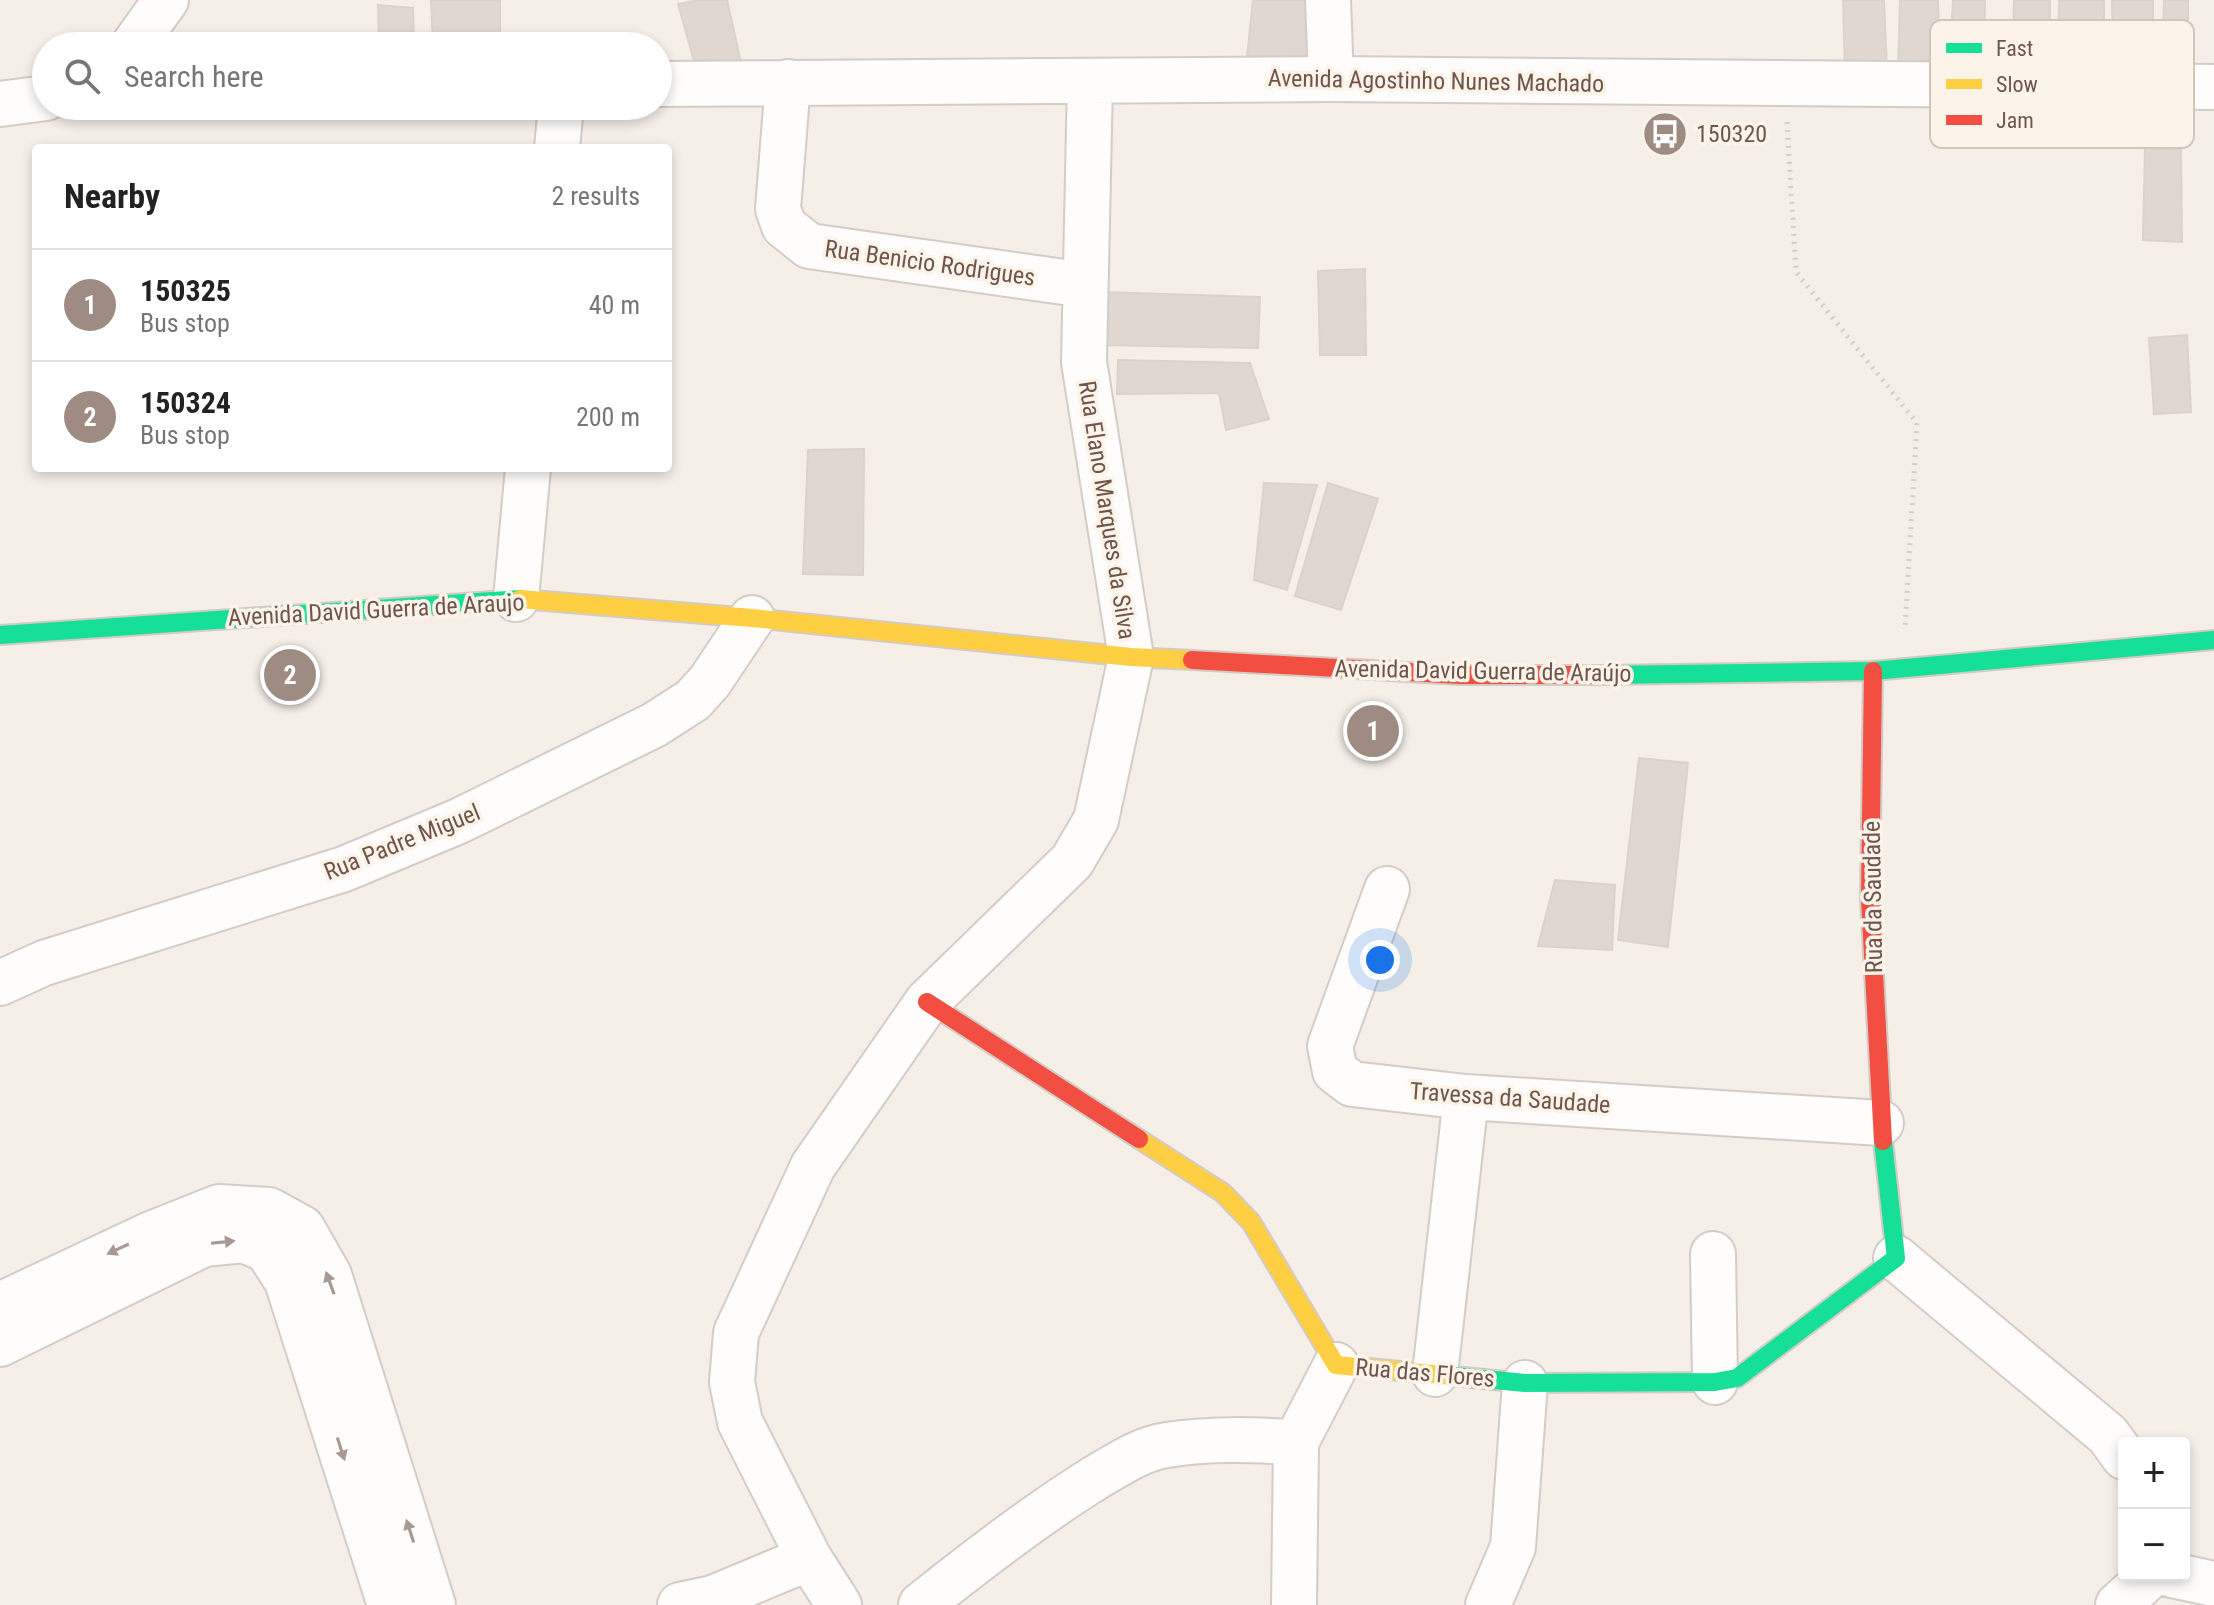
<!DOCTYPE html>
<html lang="en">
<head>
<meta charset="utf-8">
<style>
  :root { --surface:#fff; --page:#f2f2f2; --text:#222; --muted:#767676; --line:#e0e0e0; --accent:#9e8c83 }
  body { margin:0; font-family:"Roboto Condensed",sans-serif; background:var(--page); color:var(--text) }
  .controls { position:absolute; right:24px; bottom:24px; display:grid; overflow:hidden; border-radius:8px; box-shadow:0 4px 12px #0003 }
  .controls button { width:72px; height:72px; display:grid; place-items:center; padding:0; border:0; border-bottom:2px solid var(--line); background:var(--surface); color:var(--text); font:40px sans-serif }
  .you { position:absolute; left:1380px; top:960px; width:28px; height:28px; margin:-20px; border:6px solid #fff; border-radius:50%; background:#1a73e8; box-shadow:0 0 0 12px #1a73e833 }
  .badge { display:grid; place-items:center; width:52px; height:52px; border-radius:50%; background:var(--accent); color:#fff; font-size:26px; font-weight:700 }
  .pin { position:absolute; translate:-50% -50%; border:4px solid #fff; box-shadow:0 2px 8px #0006 }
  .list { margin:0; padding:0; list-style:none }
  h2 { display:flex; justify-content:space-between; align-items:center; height:104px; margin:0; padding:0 32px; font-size:34px }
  h2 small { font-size:26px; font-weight:400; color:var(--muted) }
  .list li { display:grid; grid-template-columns:52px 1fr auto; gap:24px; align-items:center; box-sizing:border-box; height:112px; padding:0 32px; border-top:2px solid var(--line) }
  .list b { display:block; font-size:30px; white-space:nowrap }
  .list p { margin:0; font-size:26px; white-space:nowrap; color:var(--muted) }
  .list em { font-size:26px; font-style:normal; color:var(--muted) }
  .icon { flex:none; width:44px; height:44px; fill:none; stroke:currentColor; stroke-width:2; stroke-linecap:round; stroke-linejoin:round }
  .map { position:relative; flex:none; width:2214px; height:1605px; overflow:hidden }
  .search { position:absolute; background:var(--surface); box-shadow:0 4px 12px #0003; left:32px; top:32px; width:640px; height:88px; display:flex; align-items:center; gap:20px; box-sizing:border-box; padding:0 28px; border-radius:44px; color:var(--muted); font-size:30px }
  .panel { position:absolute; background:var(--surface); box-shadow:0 4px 12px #0003; left:32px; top:144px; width:640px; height:328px; border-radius:8px }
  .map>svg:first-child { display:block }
</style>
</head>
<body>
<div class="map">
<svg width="2214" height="1605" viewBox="0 0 2214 1605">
  <rect width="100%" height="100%" fill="#f5efe8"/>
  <path fill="#e1d7d1" stroke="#ddd2cb" stroke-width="2" d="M431,0h69v46h-67z
    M699,0h28l16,71 -45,4 -20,-71z
    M1253,0h60l-1,67 -66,-1z
    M1843,0h41l3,72 -42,-1z
    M1900,0h38l2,68 -42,5z
    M1953,0h32l-1,72 -35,1z
    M2014,0h36v75l-38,1z
    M2059,0h45v67l-46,1z
    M2112,0h41v71l-40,3z
    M2164,0h24v73l-26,1z
    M378,5l35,3 1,38h-35z
    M543,39v7h-36v-4z
    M587,40l1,6h-30l-1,-3z
    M2145,148l36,2 1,92 -39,-2z
    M1365,269l1,86h-46l-2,-84z
    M1100,292l160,5 -2,51 -160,-3z
    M2187,335l4,77 -37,2 -5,-76z
    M1118,360l132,3 19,56 -43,11 -7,-37 -102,1z
    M864,449l-1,126 -60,-1 5,-124z
    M1264,483l53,2 -30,105 -33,-10z
    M1328,483l50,16 -37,111 -46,-14z
    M1639,758l49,5 -20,184 -50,-7z
    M1555,880l60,5 -3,65 -74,-4z"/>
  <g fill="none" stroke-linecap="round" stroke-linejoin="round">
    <g stroke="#d3ccc7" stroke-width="48">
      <path id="street" d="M1328,0l3,79
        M133,46l33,-46
        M788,82l-10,127 6,17 25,20 276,39
        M658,84l673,-5 883,8
        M0,104l46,-6
        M557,148l4,-42
        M516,599l12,-131
        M1387,889l-57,157 5,25 17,13 114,13 415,26
        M0,983l44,-20 300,-94 115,-48 195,-96 39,-25 17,-19 42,-63
        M1713,1254l2,128
        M1896,1258l212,177 16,22
        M0,1305l151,-71 68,-27 50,3 33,18 27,47 104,330
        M0,1344l204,-100 40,-4 23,10 20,31 103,324
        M1435,1374l31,-277
        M2172,1575l42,9
        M680,1605l33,-7 96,-40
        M839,1605l-30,-47 -69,-136 -8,-40 4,-49 77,-167 114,-164 145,-141 24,-41 35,-163 -47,-295 6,-281
        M921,1605c56,-45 113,-89 174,-127 23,-13 45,-29 72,-33 42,-7 87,-5 129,-3
        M1294,1605l2,-163 40,-77
        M1488,1605l25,-58 12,-164
        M2118,1605l33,-30"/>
    </g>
    <g stroke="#d4cbc4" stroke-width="22">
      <path id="fast" d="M0,635l520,-36
        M1605,675l268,-4 341,-31
        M1443,1375l82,8 190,-1 22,-4 159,-120 -13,-117"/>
    </g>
    <g stroke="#d4cbc4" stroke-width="22">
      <path id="slow" d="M520,599l232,19 379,39 61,3
        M1139,1139l84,54 28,29 85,143 107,10"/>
    </g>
    <g stroke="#d4cbc4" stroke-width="22">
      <path id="jam" d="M1192,660l269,15h144
        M1873,671l-3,227 13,243
        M927,1002l212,137"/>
    </g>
    <path stroke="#d6ceca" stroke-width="5" stroke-dasharray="2 6" stroke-linecap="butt" d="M1787,122l9,150 121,151 -12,205"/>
    <use href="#street" stroke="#fefdfc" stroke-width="44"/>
    <use href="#fast" stroke="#16e098" stroke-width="18"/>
    <use href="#slow" stroke="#ffcf43" stroke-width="18"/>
    <use href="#jam" stroke="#f24e42" stroke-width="18"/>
  </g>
  <defs><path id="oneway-solid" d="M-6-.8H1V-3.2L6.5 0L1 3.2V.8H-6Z" transform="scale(2)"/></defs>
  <g fill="#a89992">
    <use href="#oneway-solid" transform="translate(223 1242) rotate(-6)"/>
    <use href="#oneway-solid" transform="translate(118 1249) rotate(155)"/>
    <use href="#oneway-solid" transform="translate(330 1283) rotate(-110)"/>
    <use href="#oneway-solid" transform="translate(341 1449) rotate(72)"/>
    <use href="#oneway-solid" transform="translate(410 1531) rotate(-108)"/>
  </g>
  <defs>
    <g id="bus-disc" transform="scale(2.3)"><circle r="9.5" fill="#9e8c83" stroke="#fdf4e9"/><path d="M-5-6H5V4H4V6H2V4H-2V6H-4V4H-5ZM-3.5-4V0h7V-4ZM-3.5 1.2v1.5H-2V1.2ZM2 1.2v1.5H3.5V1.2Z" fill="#fff"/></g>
  </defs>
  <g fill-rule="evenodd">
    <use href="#bus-disc" x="1665" y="134"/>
  </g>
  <g text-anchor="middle" stroke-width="7" stroke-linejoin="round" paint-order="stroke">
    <g font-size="24" fill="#6f564c" stroke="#fdf4e9">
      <text transform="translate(1436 81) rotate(1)" y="8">Avenida Agostinho Nunes Machado</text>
      <text transform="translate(930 263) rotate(8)" y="8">Rua Benicio Rodrigues</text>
      <text transform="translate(1107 510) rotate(81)" y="8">Rua Elano Marques da Silva</text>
      <text transform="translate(376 610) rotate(-3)" y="8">Avenida David Guerra de Araujo</text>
      <text transform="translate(1483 671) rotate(1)" y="8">Avenida David Guerra de Araújo</text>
      <text transform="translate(402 842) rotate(-22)" y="8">Rua Padre Miguel</text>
      <text transform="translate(1873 897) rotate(-91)" y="8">Rua da Saudade</text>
      <text transform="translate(1510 1098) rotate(4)" y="8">Travessa da Saudade</text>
      <text transform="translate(1425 1373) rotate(5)" y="8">Rua das Flores</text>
    </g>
    <g font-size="24" fill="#6f564c" stroke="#fdf4e9" text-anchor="start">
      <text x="1696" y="142">150320</text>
    </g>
  </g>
  <rect x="1930" y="20" width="264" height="128" rx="12" fill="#fdf4e9" stroke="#d2c5ba" stroke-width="2"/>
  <rect x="1946" y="43" width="36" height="10" fill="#16e098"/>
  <rect x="1946" y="79" width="36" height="10" fill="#ffcf43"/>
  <rect x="1946" y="115" width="36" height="10" fill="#f24e42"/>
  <g font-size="22" fill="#6f564c">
    <text x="1996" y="56">Fast</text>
    <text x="1996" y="92">Slow</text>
    <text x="1996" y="128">Jam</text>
  </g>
</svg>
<div class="controls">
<button>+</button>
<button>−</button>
</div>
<div class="you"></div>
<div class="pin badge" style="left:1373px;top:731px">1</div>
<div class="pin badge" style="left:290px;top:675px">2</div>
<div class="search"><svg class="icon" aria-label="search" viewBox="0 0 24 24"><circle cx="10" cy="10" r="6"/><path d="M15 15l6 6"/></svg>Search here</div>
<section class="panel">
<h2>Nearby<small>2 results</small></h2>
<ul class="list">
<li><span class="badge">1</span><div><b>150325</b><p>Bus stop</p></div><em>40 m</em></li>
<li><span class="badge">2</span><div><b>150324</b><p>Bus stop</p></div><em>200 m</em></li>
</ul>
</section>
</div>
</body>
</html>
